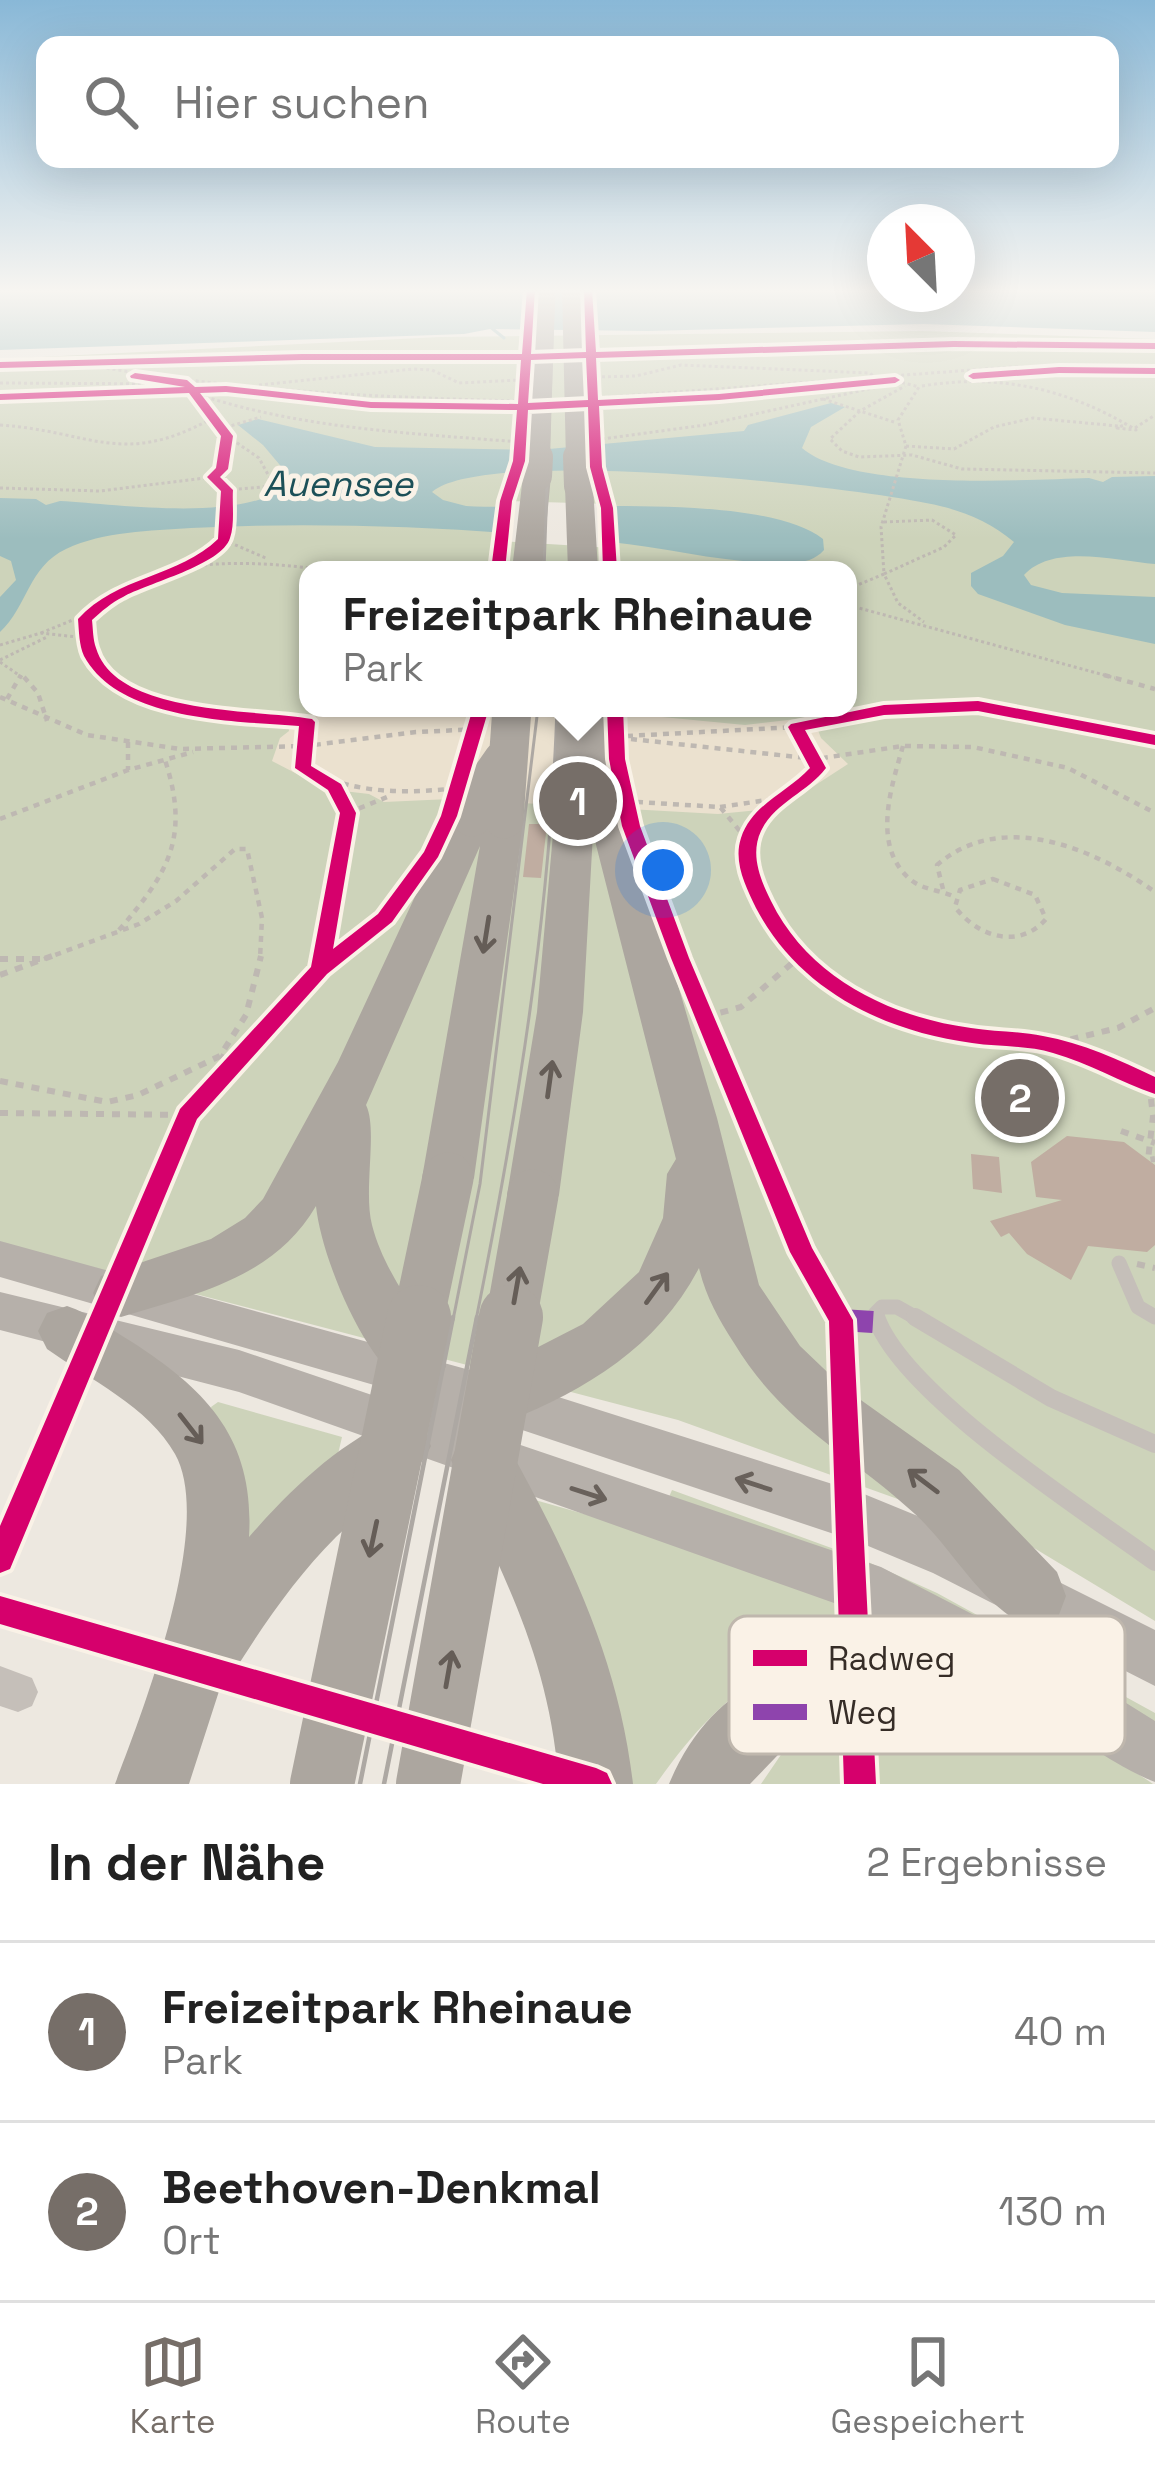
<!DOCTYPE html>
<html lang="de">
<head>
<meta charset="utf-8">
<style>
  :root { --surface:#fff; --page:#f2f2f2; --text:#222; --muted:#767676; --line:#e0e0e0; --accent:#766e68 }
  body { margin:0; font-family:"Space Grotesk",sans-serif; background:var(--page); color:var(--text) }
  .compass { position:absolute; left:867px; top:204px; width:108px; height:108px; border-radius:50%; background:var(--surface); box-shadow:0 12px 48px #0002; rotate:336deg }
  .you { position:absolute; left:663px; top:870px; width:42px; height:42px; margin:-30px; border:9px solid #fff; border-radius:50%; background:#1a73e8; box-shadow:0 0 0 18px #1a73e833 }
  .badge { display:grid; place-items:center; width:78px; height:78px; border-radius:50%; background:var(--accent); color:#fff; font-size:39px; font-weight:700 }
  .pin { position:absolute; translate:-50% -50%; border:6px solid #fff; box-shadow:0 3px 12px #0006 }
  .popup { position:absolute; left:299px; top:561px; width:558px; height:156px; box-sizing:border-box; display:grid; place-content:center; border-radius:24px; background:var(--surface); filter:drop-shadow(0 3px 9px #0005); font-size:39px; white-space:nowrap; color:var(--muted) }
  .popup b { font-size:45px; color:var(--text) }
  .popup::after { content:''; position:absolute; left:50%; top:100%; margin-left:-24px; border:24px solid transparent; border-top-color:var(--surface) }
  .list { margin:0; padding:0; list-style:none }
  h2 { display:flex; justify-content:space-between; align-items:center; height:156px; margin:0; padding:0 48px; font-size:51px }
  h2 small { font-size:39px; font-weight:400; color:var(--muted) }
  .list li { display:grid; grid-template-columns:78px 1fr auto; gap:36px; align-items:center; box-sizing:border-box; height:180px; padding:0 48px; border-top:3px solid var(--line) }
  .list b { display:block; font-size:45px; white-space:nowrap }
  .list p { margin:0; font-size:39px; white-space:nowrap; color:var(--muted) }
  .list em { font-size:39px; font-style:normal; color:var(--muted) }
  .icon { flex:none; width:66px; height:66px; fill:none; stroke:currentColor; stroke-width:2; stroke-linecap:round; stroke-linejoin:round }
  .map { position:relative; flex:none; width:1155px; height:1784px; overflow:hidden }
  .search { position:absolute; background:var(--surface); box-shadow:0 12px 48px #0002; left:36px; right:36px; top:36px; height:132px; display:flex; align-items:center; gap:30px; box-sizing:border-box; padding:0 42px; border-radius:24px; color:var(--muted); font-size:45px }
  .sheet { height:516px; background:var(--surface) }
  nav { display:flex; justify-content:space-around; align-items:center; box-sizing:border-box; height:168px; border-top:3px solid var(--line); background:var(--surface); font-size:33px; color:var(--muted) }
  nav a { display:grid; justify-items:center; gap:6px }
  nav .on { color:var(--accent) }
  .map>svg:first-child { display:block }
</style>
</head>
<body>
<div class="map">
<svg width="1155" height="1784" viewBox="0 0 1155 1784">
  <rect width="100%" height="100%" fill="#ede8e0"/>
  <path fill="#cdd3ba" fill-rule="evenodd" d="M923,331l232,8v1282l-121,-73 -356,-128 -678,-177v-884l440,-22zM308,570h540v138h-540z
    M218,1402l124,35 -7,30 -90,84 -34,-144z
    M672,1490l187,68 78,35 218,120v15l-486,-231z
    M535,1500l106,30 230,86 9,15 -9,7c-105,21 -154,60 -215,146h-36z
    M911,1692c85,13 171,42 242,92h-392l30,-44 45,-23z"/>
  <path fill="#ebe1cf" d="M461,708h160l41,9 83,8 68,-8 8,21 27,26 -68,44 -62,6 -268,-15 -66,3 -15,-8 -43,-5 -54,-28 8,-23 9,-7 -1,-8 10,-8z"/>
  <path fill="#9cbdbe" d="M0,289h885v5h72v-5h198v43l-231,-8 -276,7 -158,-2 -26,5 -464,16z
    M831,403l14,4 -34,20 -9,21c50,43 221,32 287,30l14,4 9,-5 43,-1v88c-39,-3 -101,-21 -131,11l7,10 31,8 93,4v47l-90,-19 -87,-31 -7,-8v-13l32,-17 11,-14c-21,-18 -48,-30 -74,-36 -78,-19 -453,-61 -508,-14l11,8 23,6c85,5 296,-15 357,33l1,11c-9,10 -19,12 -33,13 -60,2 -121,-15 -181,-21 -137,-14 -281,-21 -419,-14 -41,3 -87,3 -125,21 -38,18 -38,57 -66,83v-35l16,-17 -5,-19 -11,-5v-58l36,1 10,6 14,-4c59,3 181,22 229,-16l1,-8 -27,-32 -25,-20 20,-6 117,28 163,3 206,-19 4,-6z"/>
  <path fill="#ede8e0" d="M504,501l104,3 4,44 -114,-7z"/>
  <g fill="none" stroke-linecap="round" stroke-linejoin="round">
    <path stroke="#9cbdbe" stroke-width="3" d="M489,326l15,12"/>
  </g>
  <path fill="#c0ada1" d="M529,824h18l-6,54 -18,-1z
    M1067,1136l57,6 31,23v80l-8,7 -59,-6 -17,34 -44,-26 -18,-21 -8,4 -11,-16 72,-21 -26,-3 -5,-35z
    M971,1154l28,3 3,36 -29,-4z"/>
  <g fill="none" stroke-linecap="round" stroke-linejoin="round">
    <path stroke="#beb8b2" stroke-width="3" stroke-dasharray="3 3" stroke-linecap="butt" d="M77,363c147,27 292,34 441,38
      M596,377l40,-1 45,-11 189,8 5,5
      M0,383l178,1
      M259,385l154,-16 19,1 27,13 60,-3
      M922,386c78,-13 147,3 214,44l-19,-2 7,-3
      M200,395c104,34 210,38 319,47
      M596,398l416,-31 143,-1
      M823,399l37,12 45,-25
      M894,422l-34,-11 -30,28 12,12 17,6 53,-2 50,14 193,4
      M0,425c91,6 121,43 211,-6
      M1135,428l20,-13
      M220,429l41,-12
      M227,436l32,22 12,22 -7,7 -37,3
      M602,439l103,-14 195,-43
      M906,446l48,3 40,-22 39,-9 85,8
      M0,488l100,3 113,-14 9,-8 5,-33 -38,-51
      M884,522l48,-2 24,15 -12,12 -60,27 -3,-47 25,-81 -8,-26 21,-33 -19,-5
      M224,540l44,19
      M193,562l31,-22 3,-50 -14,-13
      M848,589l36,-15 14,29 26,19
      M848,605l267,73
      M41,633l44,-18
      M0,645l41,-12 45,5
      M0,660l47,-23
      M0,662l23,16
      M109,678l-19,-29 -4,-28c44,-69 170,-61 238,-51"/>
    <path stroke="#beb8b2" stroke-width="4.5" stroke-dasharray="6 6" stroke-linecap="butt" d="M105,675c52,46 138,41 202,47l-4,46c47,24 93,26 145,21
      M1104,675l51,14
      M24,677l14,16 9,28
      M0,697l87,38 93,14 126,-3 110,-14 66,-3
      M7,699l14,-24
      M796,727l22,41c-17,19 -41,29 -57,49 -35,42 9,111 41,142
      M627,736l169,-9 135,-22 95,7 129,29
      M631,739l185,20 87,-13 70,1 95,21 87,45
      M128,742v28
      M903,746c-12,42 -32,101 8,134 12,10 30,10 44,17
      M541,794l1,-11
      M637,802l83,5 28,34
      M720,807l54,-8
      M348,813l39,-16
      M0,819l128,-49 65,-18
      M993,879l42,16 11,24c-27,31 -68,18 -91,-12l5,-17z
      M943,889l-6,-24c65,-56 156,-17 218,27
      M119,930c50,-58 71,-93 46,-170
      M44,959l95,-35 37,-23 59,-52h12l15,69 -2,41
      M322,959l26,-146 -12,-25"/>
    <path stroke="#beb8b2" stroke-width="6" stroke-dasharray="8 8" stroke-linecap="butt" d="M798,956l45,36 56,26 61,16 92,11 103,41
      M0,959h42
      M320,969l2,-13
      M0,975l52,-19
      M705,1017l36,-10 56,-48
      M1055,1043l63,-15 37,-20
      M220,1056l14,7
      M0,1081l107,21 31,-7 82,-39 26,-41 15,-59
      M1149,1083l4,33 -5,44 7,-1
      M0,1113l188,2
      M1121,1131l34,12
      M1137,1264l18,4"/>
    <path stroke="#c5bfb9" stroke-width="15" d="M1119,1263l19,44 17,10
      M877,1320l-2,-6 7,-7h15l23,13"/>
    <path stroke="#c5bfb9" stroke-width="18" d="M876,1317c27,78 209,194 279,245
      M915,1317l136,81 104,46"/>
    <path fill="#c5bfb9" fill-rule="evenodd" d="M0,1666l32,12 6,14 -6,14 -14,6 -18,-6z"/>
    <path fill="#b6b0aa" fill-rule="evenodd" d="M0,1241l495,136 369,117 105,43 186,93v56l-222,-113 -72,-30 -381,-127 14,20 387,131 155,80 8,19 -8,19 -19,8 -149,-78 -629,-223 -239,-62v-38l239,58 183,62 -10,-16 -412,-119z
      M1062,1663l93,58v61c-35,-14 -106,-57 -121,-91l9,-19z"/>
    <path fill="#aca69f" fill-rule="evenodd" d="M537,468l14,8 -9,94h-30l11,-94z
      M579,478l14,8 5,84h-30l-3,-84z
      M472,805l17,8 15,-6 14,4 6,8 -50,359 -8,15 -18,6 -18,-6 -8,-15 58,-332 -114,259c12,24 -3,85 6,120 14,54 52,92 74,141l-8,19 -21,7c-49,-18 -96,-135 -101,-186 -42,72 -120,88 -195,111l-20,-7 -8,-17 8,-17 110,-37 34,-21 18,-19 75,-137 114,-245 6,-8z
      M574,811l14,4 5,7 18,-9 14,3 6,9 86,293 42,167 41,61 44,42 115,82 98,102 9,24 -9,24 -24,9c-51,-21 -78,-78 -118,-115 -68,-63 -130,-87 -181,-171 -16,-25 -28,-46 -35,-75 -43,82 -119,126 -204,158l-21,-8 -9,-19 9,-19 109,-56 56,-52 24,-54 4,-44 9,-15 -83,-326 -10,179 -24,183 -7,15 -19,6 -19,-6 -7,-15 30,-183 17,-189 6,-8z
      M67,1306c24,8 43,23 65,36 76,49 123,98 117,195 41,-47 92,-97 151,-120l22,9 9,20c-17,38 -65,61 -95,91 -43,43 -76,93 -108,144l-7,4 -32,99h-74c28,-73 100,-259 60,-330 -26,-47 -86,-75 -128,-105l-9,-18 9,-18z
      M482,1431l22,8c61,109 115,219 129,345h-74c-10,-131 -57,-208 -108,-324l9,-21z
      M918,1633l151,27 25,10 10,25 -10,25 -25,10 -151,-27 -119,30 -49,51h-81c47,-113 141,-129 249,-151z"/>
    <path stroke="#ada8a3" stroke-width="3" d="M544,570l10,-281
      M453,1320l27,-136 58,-476
      M476,1320c41,-204 74,-404 81,-612"/>
    <path stroke="#ada8a3" stroke-width="4.5" d="M360,1784l93,-467
      M384,1784l93,-467"/>
    <path stroke="#aca69f" stroke-width="24" d="M574,289l4,171
      M538,460l5,-171"/>
    <path stroke="#aca69f" stroke-width="30" d="M578,457l1,29
      M537,476l1,-19"/>
    <path stroke="#aca69f" stroke-width="39" d="M596,708l15,117
      M472,817l10,-27 21,-30
      M504,819l8,-111
      M574,823l2,-95"/>
    <path stroke="#aca69f" stroke-width="51" d="M418,1320l30,-142
      M511,1320l22,-125"/>
    <path stroke="#aca69f" stroke-width="64" d="M322,1784l97,-467
      M428,1784l83,-467"/>
    <path stroke="#8e44ad" stroke-width="18" stroke-dasharray="36 18" stroke-linecap="butt" d="M841,1320h6"/>
    <path stroke="#8e44ad" stroke-width="22" stroke-dasharray="46 22" stroke-linecap="butt" d="M841,1320l32,2"/>
    <g stroke="#faf2e7" stroke-width="8">
      <path id="cycleway" d="M527,289h8l-4,65 55,-2 -2,-63h8l4,63 358,-11 201,2v6l-201,-2 -358,11 2,42 121,-6 176,-17 5,3 -5,3 -176,17 -120,6 3,61 11,41 4,62h-14l-2,-62 -11,-41 -2,-60 -60,3 -3,51 -13,40 -7,69h-14l9,-69 13,-40 4,-51 -146,-2 -145,-16 -26,1 33,43 -5,33 -8,8 13,13c-1,14 2,34 -3,48 -8,27 -83,45 -107,59 -12,6 -21,14 -31,23 1,9 1,20 4,28 20,68 162,61 216,71l3,3 -4,44 30,18 15,29 -23,136 45,-35 46,-62 17,-36 32,-108h16l-32,108 -19,41 -46,65 -65,52 -130,145 -187,450 -10,4v-47l180,-417 131,-142 29,-154 -12,-23 -33,-22 4,-42c-65,-5 -180,-5 -215,-70 -5,-11 -5,-25 -6,-37 39,-43 101,-42 140,-80l3,-48 -14,-14 9,-9 5,-32 -32,-43 -189,7v-6l185,-7 -54,-9 -1,-2 5,-3 52,7 8,7 31,-1 145,16 147,2 3,-44h-219l-302,8v-6l302,-8h220zM586,358l2,42 -60,3 3,-43z
        M1059,367l96,1v6l-96,-1 -86,6 -5,-3 5,-3z
        M978,701l177,34v10l-177,-34 -94,4 -79,15 21,38c-18,24 -52,35 -65,63 -11,23 -1,48 10,70 37,76 118,116 200,127 24,4 48,3 72,8 39,7 77,24 112,41v17c-35,-12 -66,-31 -102,-41 -26,-8 -54,-6 -81,-10 -89,-12 -173,-53 -216,-135 -10,-21 -23,-46 -15,-70 11,-34 46,-45 69,-70l-22,-41 3,-3 93,-19z
        M607,708h16l2,51 15,67 49,132 123,290 41,72 23,464h-32l-15,-463 -39,-69 -119,-294 -49,-132 -13,-67z
        M0,1596l596,172 11,5 5,11h-69l-543,-160z"/>
    </g>
    <use href="#cycleway" fill="#d6006c" fill-rule="evenodd"/>
  </g>
  <defs><path id="oneway-shaft" d="M-6 0H5M1.5-3L5.5 0L1.5 3" fill="none" stroke-width="1.6" stroke-linecap="round" stroke-linejoin="round" transform="scale(3)"/></defs>
  <g stroke="#655d57">
    <use href="#oneway-shaft" transform="translate(486 935) rotate(99)"/>
    <use href="#oneway-shaft" transform="translate(550 1079) rotate(-82)"/>
    <use href="#oneway-shaft" transform="translate(517 1285) rotate(-80)"/>
    <use href="#oneway-shaft" transform="translate(657 1288) rotate(-54)"/>
    <use href="#oneway-shaft" transform="translate(191 1429) rotate(52)"/>
    <use href="#oneway-shaft" transform="translate(923 1481) rotate(-143)"/>
    <use href="#oneway-shaft" transform="translate(373 1539) rotate(102)"/>
    <use href="#oneway-shaft" transform="translate(449 1669) rotate(-80)"/>
  </g>
  <g stroke="#69615b">
    <use href="#oneway-shaft" transform="translate(753 1484) rotate(-162)"/>
    <use href="#oneway-shaft" transform="translate(589 1494) rotate(18)"/>
  </g>
  <linearGradient id="sky" x2="0" y2="1"><stop stop-color="#89b8d7"/><stop offset="0.54" stop-color="#f7f5f1"/><stop offset="1" stop-color="#f7f5f1" stop-opacity="0"/></linearGradient>
  <rect width="1155" height="539" fill="url(#sky)"/>
  <g text-anchor="middle" stroke-width="10" stroke-linejoin="round" paint-order="stroke">
    <g font-size="36" font-style="italic" fill="#1c5058" stroke="#faf2e7">
      <text x="338" y="496">Auensee</text>
    </g>
  </g>
  <rect x="729" y="1616" width="396" height="138" rx="18" fill="#faf2e7" stroke="#bfb7ad" stroke-width="3"/>
  <rect x="753" y="1650" width="54" height="16" fill="#d6006c"/>
  <rect x="753" y="1704" width="54" height="16" fill="#8e44ad"/>
  <g font-size="33" fill="#362d27">
    <text x="828" y="1670">Radweg</text>
    <text x="828" y="1724">Weg</text>
  </g>
</svg>
<svg class="compass" viewBox="-18 -18 36 36"><path d="M0-13l5 13h-10z" fill="#e53935"/><path d="M0 13l5-13h-10z" fill="#767676"/></svg>
<div class="you"></div>
<div class="pin badge" style="left:578px;top:801px">1</div>
<div class="popup"><b>Freizeitpark Rheinaue</b>Park</div>
<div class="pin badge" style="left:1020px;top:1098px">2</div>
<div class="search"><svg class="icon" aria-label="search" viewBox="0 0 24 24"><circle cx="10" cy="10" r="6"/><path d="M15 15l6 6"/></svg>Hier suchen</div>
</div>
<section class="sheet">
<h2>In der Nähe<small>2 Ergebnisse</small></h2>
<ul class="list">
<li><span class="badge">1</span><div><b>Freizeitpark Rheinaue</b><p>Park</p></div><em>40 m</em></li>
<li><span class="badge">2</span><div><b>Beethoven-Denkmal</b><p>Ort</p></div><em>130 m</em></li>
</ul>
</section>
<nav>
<a class="on"><svg class="icon" aria-label="map" viewBox="0 0 24 24"><path d="M3 6l6-2 6 2 6-2v14l-6 2-6-2-6 2zM9 4v14M15 6v14"/></svg>Karte</a>
<a><svg class="icon" aria-label="directions" viewBox="0 0 24 24"><path d="M12 3l9 9-9 9-9-9zM9 14v-3h6M13 9l2 2-2 2"/></svg>Route</a>
<a><svg class="icon" aria-label="saved" viewBox="0 0 24 24"><path d="M7 4h10v16l-5-4-5 4z"/></svg>Gespeichert</a>
</nav>
</body>
</html>
